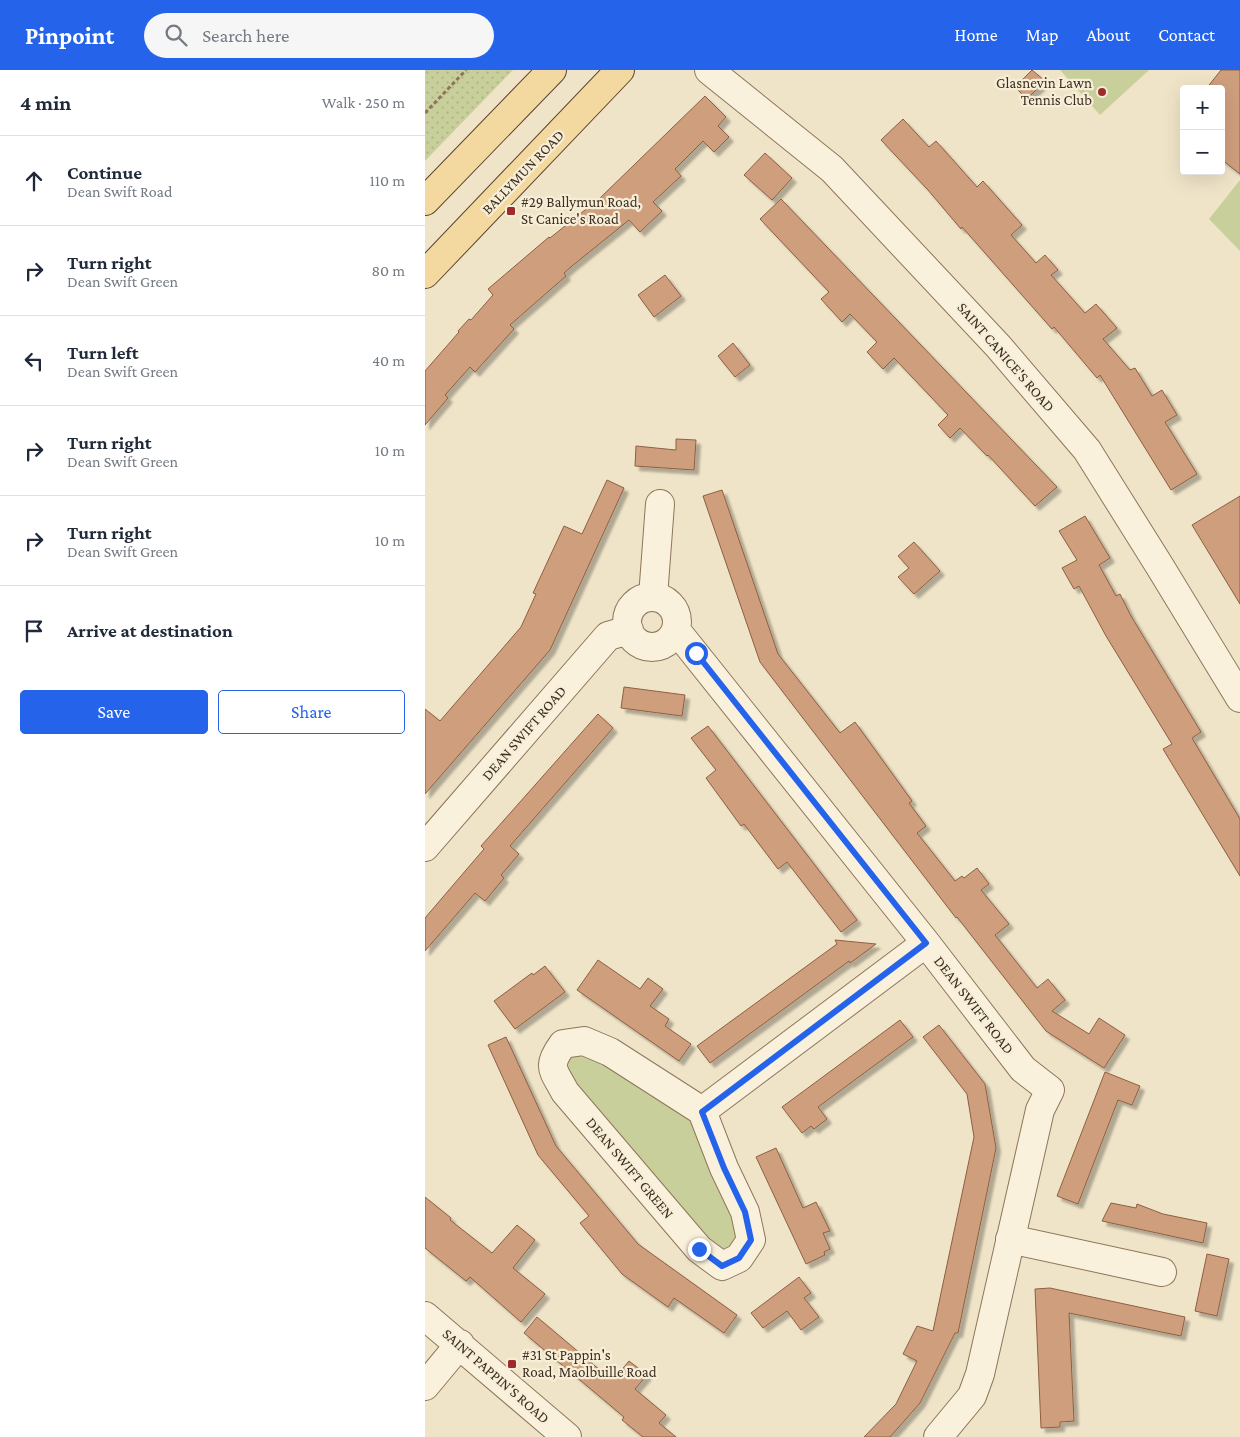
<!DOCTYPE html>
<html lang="en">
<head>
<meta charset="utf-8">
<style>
	body { margin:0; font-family:"Crimson Pro",serif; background:#f6f6f7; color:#1f2937 }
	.controls { position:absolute; right:15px; top:15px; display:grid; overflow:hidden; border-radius:5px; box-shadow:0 5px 20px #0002 }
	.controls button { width:45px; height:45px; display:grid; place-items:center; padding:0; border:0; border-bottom:1px solid #e0e1e3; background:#fff; color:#1f2937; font:25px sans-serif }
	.stop { position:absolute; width:15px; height:15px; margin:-11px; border:4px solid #2563eb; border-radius:50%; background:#fff }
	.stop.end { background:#2563eb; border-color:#fff; box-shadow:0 1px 5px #0008 }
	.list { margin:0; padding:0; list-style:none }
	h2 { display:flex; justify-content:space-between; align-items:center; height:65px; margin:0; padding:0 20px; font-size:21px }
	h2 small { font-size:16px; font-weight:400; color:#747a83 }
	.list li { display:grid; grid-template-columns:32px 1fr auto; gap:15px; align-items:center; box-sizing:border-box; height:90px; padding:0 20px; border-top:1px solid #e0e1e3 }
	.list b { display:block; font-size:19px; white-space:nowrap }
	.list p { margin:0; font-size:16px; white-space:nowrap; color:#747a83 }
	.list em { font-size:16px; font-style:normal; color:#747a83 }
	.actions { display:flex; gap:10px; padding:15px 20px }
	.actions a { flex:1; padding:11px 0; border:1px solid #2563eb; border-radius:5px; text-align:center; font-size:18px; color:#2563eb }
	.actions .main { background:#2563eb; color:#fff }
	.icon { flex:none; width:28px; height:28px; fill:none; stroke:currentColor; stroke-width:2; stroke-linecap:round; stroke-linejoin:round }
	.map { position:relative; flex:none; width:815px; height:1367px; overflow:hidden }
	header { display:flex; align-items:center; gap:30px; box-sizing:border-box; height:70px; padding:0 25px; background:#2563eb; color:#fff }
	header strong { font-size:24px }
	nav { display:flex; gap:28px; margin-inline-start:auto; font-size:18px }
	.search { width:350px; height:45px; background:#f6f6f7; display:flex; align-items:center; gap:12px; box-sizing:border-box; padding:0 18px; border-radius:28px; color:#747a83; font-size:19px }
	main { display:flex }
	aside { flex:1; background:#fff }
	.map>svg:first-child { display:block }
	.green { fill:#c9cf9b }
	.park { fill:url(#park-dots) }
	.building { fill:#cf9f7d; stroke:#8d5f41; filter:url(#shadow) }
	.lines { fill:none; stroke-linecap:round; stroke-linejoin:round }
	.minor-casing { stroke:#8d765c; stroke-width:30 }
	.major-casing { stroke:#5b4430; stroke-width:30 }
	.path { stroke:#8d765c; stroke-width:3; stroke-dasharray:4 2.5; stroke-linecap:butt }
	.minor { stroke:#faf1dc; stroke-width:28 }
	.major { stroke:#f3d9a0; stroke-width:28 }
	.route { stroke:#2563eb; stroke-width:6 }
	.poi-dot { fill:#9e2a2b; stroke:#f7eed8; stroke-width:2 }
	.labels { text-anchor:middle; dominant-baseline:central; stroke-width:4.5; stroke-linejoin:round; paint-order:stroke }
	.poi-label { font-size:15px; fill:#3d2e20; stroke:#f7eed8; text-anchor:start }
	.street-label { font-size:15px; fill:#3d2e20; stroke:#f7eed8 }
</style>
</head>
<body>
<header>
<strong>Pinpoint</strong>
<div class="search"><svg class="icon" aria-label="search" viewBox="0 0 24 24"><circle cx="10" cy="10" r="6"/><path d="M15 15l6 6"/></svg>Search here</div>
<nav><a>Home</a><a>Map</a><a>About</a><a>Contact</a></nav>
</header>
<main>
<aside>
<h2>4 min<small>Walk · 250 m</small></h2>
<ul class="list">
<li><svg class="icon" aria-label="ahead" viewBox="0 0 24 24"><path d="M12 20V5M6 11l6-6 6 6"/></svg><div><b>Continue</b><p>Dean Swift Road</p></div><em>110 m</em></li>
<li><svg class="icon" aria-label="right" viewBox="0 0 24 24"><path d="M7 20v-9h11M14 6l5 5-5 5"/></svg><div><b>Turn right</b><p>Dean Swift Green</p></div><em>80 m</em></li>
<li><svg class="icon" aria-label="left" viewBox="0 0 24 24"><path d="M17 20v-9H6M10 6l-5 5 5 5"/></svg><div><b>Turn left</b><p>Dean Swift Green</p></div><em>40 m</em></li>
<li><svg class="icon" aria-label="right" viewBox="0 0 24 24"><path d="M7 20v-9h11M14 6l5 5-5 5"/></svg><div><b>Turn right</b><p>Dean Swift Green</p></div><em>10 m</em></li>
<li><svg class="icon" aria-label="right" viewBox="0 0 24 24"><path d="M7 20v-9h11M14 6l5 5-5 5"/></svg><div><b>Turn right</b><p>Dean Swift Green</p></div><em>10 m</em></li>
<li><svg class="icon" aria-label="arrive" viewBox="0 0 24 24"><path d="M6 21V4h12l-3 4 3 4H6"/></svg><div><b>Arrive at destination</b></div></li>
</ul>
<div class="actions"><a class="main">Save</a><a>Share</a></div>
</aside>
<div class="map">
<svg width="815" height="1367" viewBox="0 0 815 1367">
	<defs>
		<pattern id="park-dots" width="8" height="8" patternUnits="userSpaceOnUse" patternTransform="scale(1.25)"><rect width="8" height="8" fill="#c9cf9b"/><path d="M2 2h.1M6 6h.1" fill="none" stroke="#aeb285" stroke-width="1.8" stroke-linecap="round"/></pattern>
		<filter id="shadow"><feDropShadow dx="4.5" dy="4.5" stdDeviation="1" flood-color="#0004"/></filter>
	</defs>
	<rect width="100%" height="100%" fill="#f0e4c8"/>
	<path class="green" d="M635 0H724L675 45Z
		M815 110V181L784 149Z
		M142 968 267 1050 320 1174 302 1194 139 1022Z"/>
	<path class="park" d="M0 0H88L0 91Z"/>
	<path class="building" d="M607 0 620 11 602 29 590 17Z
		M796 0H815V104L796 89V19H781Z
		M280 26 301 47 293 56 304 67 289 82 278 71 250 99 256 106 228 132 237 141 215 162 204 150 147 196 139 203 141 206 85 255 89 259 50 302 45 297 20 325 23 328 0 355V301L34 262 33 261 44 249 46 250 68 225 63 219 124 167 125 168 175 128Z
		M478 49 504 77 511 71 552 117 558 111 597 155 586 165 611 193 620 185 633 200 626 205 660 243 671 234 692 258 678 269 705 300 710 298 727 326 737 320 752 345 740 352 772 404 746 420 675 305 672 308 629 257 627 259 537 157 536 159 503 120 456 70Z
		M340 83 367 108 347 130 319 105Z
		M356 129 632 417 610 436 563 385 562 386 535 358 525 368 513 355 523 345 469 288 458 299 442 282 452 272 425 244 417 252 396 229 404 222 335 149Z
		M240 205 256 226 229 247 213 225Z
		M308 273 325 295 310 307 293 286Z
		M251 369 271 370 269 400 210 396 211 376 251 380Z
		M182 410 199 418 125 580 0 724V639L15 651 96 557 111 524 108 523 139 456 157 464Z
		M297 420 353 584 415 663 430 652 487 731 484 733 501 756 492 763 530 811 537 806 539 808 552 798 564 814 556 820 584 854 570 865 612 918 623 909 640 930 627 941 664 964 674 948 700 965 679 998 621 961 532 847 531 848 335 592 278 426Z
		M815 426V534L767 455Z
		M660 446 685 488 674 495 691 526 695 524 706 546 776 662 767 668 815 749V806L738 679 747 674 681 566 654 516 649 519 637 498 652 490 634 461Z
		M489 472 515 501 489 524 473 507 484 498 473 486Z
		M199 617 260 625 257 646 196 638Z
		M173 644 188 658 85 776 94 784 76 805 79 808 60 831 50 823 0 881V848L59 779 56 776Z
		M283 656 432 850 416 862 362 792 353 799 319 754 316 756 281 708 291 700 266 668Z
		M410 870 451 874 425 893 424 891 285 993 272 976 412 874Z
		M173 890 215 919 223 908 238 919 225 936 244 949 240 956 266 974 254 991 152 920Z
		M120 896 140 922 90 959 69 931 107 903 108 905Z
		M475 950 488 967 393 1037 402 1049 389 1059 386 1056 377 1063 357 1037Z
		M514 955 560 1014 571 1078 533 1263H530L495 1333 465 1367H439L471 1334 492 1291 478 1284 492 1256 508 1261 549 1067 542 1024 498 967Z
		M81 967 131 1076 213 1174 312 1245 299 1263 249 1228 243 1237 197 1204 155 1153 164 1146 113 1085 63 975Z
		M680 1002 715 1016 707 1035 693 1030 653 1134 632 1126Z
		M351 1078 378 1138 391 1132 405 1161 398 1163 405 1179 399 1182 400 1185 381 1194 331 1087Z
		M0 1127 26 1148 25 1150 67 1183 92 1155 110 1170 88 1198 120 1224 96 1252 45 1207 41 1211 0 1178Z
		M686 1133 711 1138 712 1134 738 1144 782 1153 778 1173 677 1151Z
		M782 1184 804 1189 792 1246 770 1241Z
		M374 1207 386 1223 379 1228 394 1247 376 1260 362 1241 338 1258 326 1243Z
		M625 1218 760 1247 756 1266 644 1243 649 1351 635 1352V1357L616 1358 610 1219Z
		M112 1247 182 1306 189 1298 194 1303 204 1291 222 1305 210 1319 241 1345 234 1353 251 1367H218L197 1350 199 1347 99 1263Z"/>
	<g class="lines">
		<g class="minor-casing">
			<path id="minor" d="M284 0 407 99 573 276 662 380 734 495 815 628
				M228 527 235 434
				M202 552a25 25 0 1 1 50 0a25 25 0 1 1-50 0Z
				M251 560 501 873 598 999 625 1020 615 1040 555 1304 547 1326 513 1367
				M0 777 183 566 204 560
				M159 971 185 982 277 1041 299 1098 320 1142 326 1170 314 1188 297 1196 274 1179 140 1022C128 999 121 997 138 974Z
				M277 1041 501 873
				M585 1169 737 1202
				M0 1246 142 1367
				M0 1316 35 1274"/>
		</g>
		<g class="major-casing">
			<path id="major" d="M0 131 127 0
				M0 204 195 0"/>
		</g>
		<path class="path" d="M0 43 41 0"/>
		<use href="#minor" class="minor"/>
		<use href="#major" class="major"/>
	</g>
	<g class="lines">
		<path class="route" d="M271 583 501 873 277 1042 299 1098 320 1142 326 1170 314 1188 297 1196 274 1179"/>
	</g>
	<g class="poi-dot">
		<circle cx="677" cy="22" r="5"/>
		<rect x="81" y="136" width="10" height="10" rx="2.5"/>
		<rect x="82" y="1289" width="10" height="10" rx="2.5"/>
	</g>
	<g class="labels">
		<g class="poi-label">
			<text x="667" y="13" text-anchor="end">Glasnevin Lawn<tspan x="667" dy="17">Tennis Club</tspan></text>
			<text x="96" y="132">#29 Ballymun Road,<tspan x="96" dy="17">St Canice's Road</tspan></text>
			<text x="97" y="1285">#31 St Pappin's<tspan x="97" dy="17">Road, Maolbuille Road</tspan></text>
		</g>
		<g class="street-label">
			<text transform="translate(98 102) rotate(-46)">BALLYMUN ROAD</text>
			<text transform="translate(581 287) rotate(49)">SAINT CANICE'S ROAD</text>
			<text transform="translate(99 663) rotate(-49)">DEAN SWIFT ROAD</text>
			<text transform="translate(549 935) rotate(52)">DEAN SWIFT ROAD</text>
			<text transform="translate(205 1098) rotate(50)">DEAN SWIFT GREEN</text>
			<text transform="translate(71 1306) rotate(41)">SAINT PAPPIN'S ROAD</text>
		</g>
	</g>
</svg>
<div class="controls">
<button>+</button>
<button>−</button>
</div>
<div class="stop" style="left:271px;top:583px"></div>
<div class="stop end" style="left:274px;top:1179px"></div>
</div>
</main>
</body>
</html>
